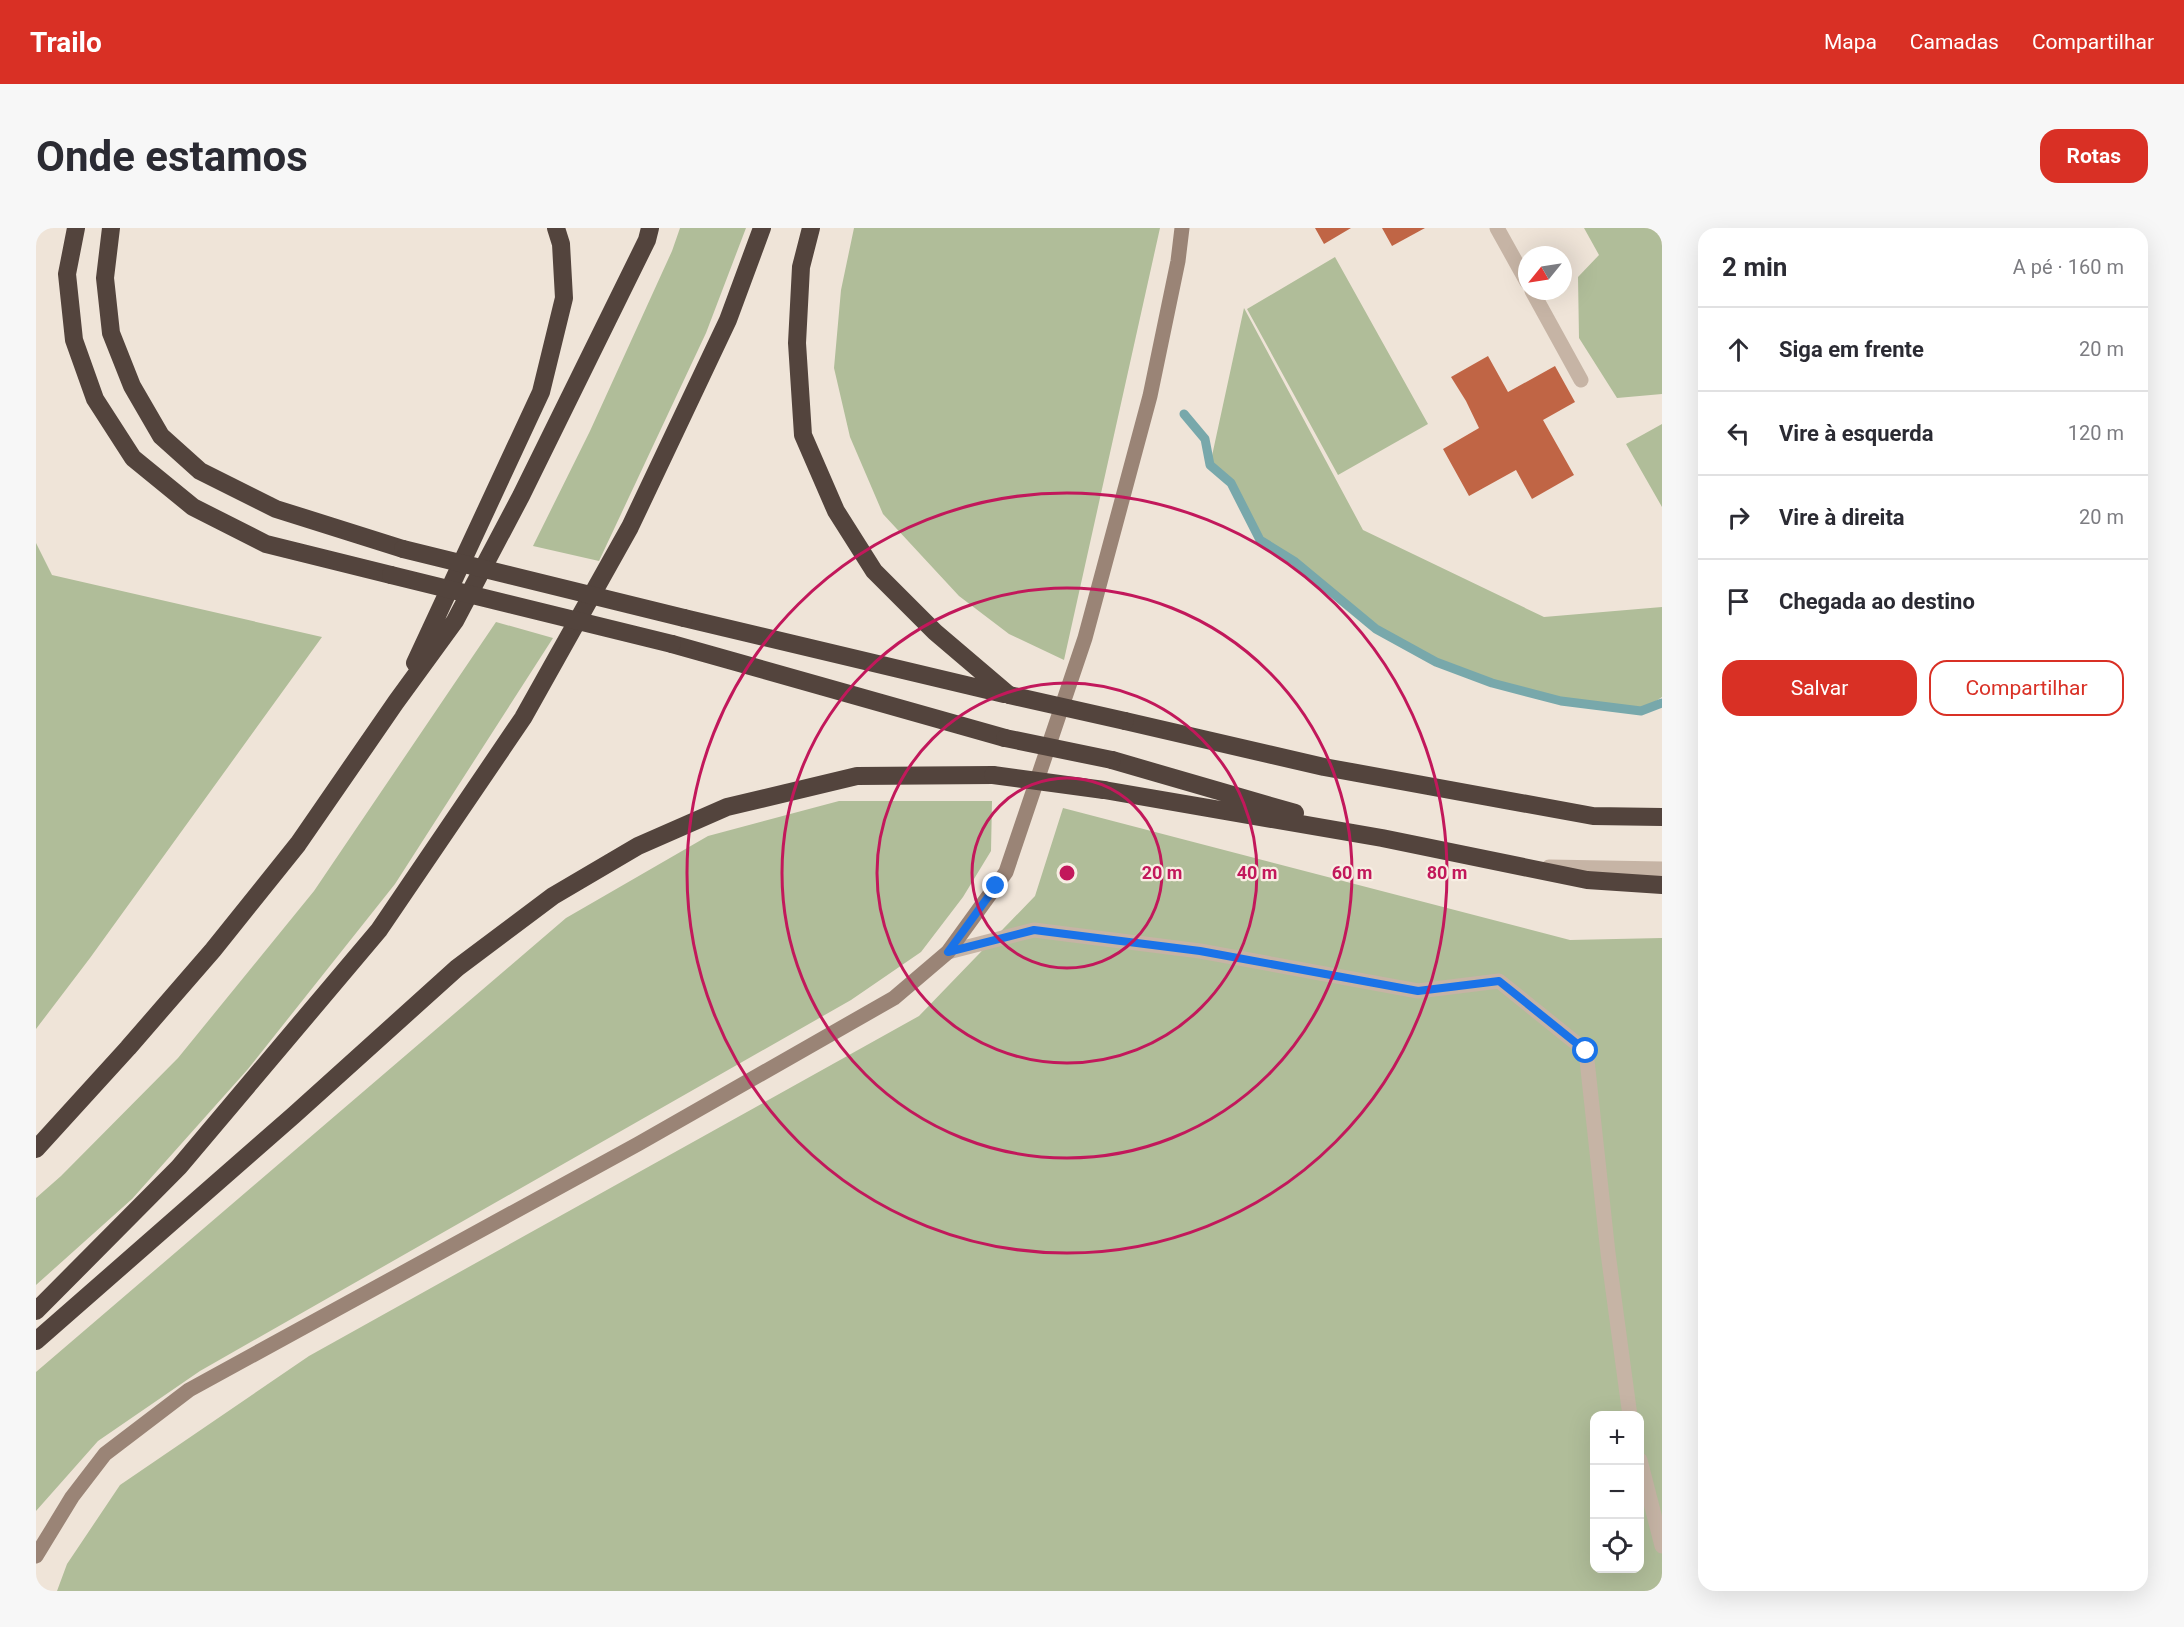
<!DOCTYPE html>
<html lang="pt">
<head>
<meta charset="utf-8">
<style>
	body { margin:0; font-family:Roboto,sans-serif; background:#f7f7f7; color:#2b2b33 }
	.controls { position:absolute; right:18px; bottom:18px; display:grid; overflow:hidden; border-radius:12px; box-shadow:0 6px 24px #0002 }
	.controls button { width:54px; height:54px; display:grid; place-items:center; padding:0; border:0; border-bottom:2px solid #e1e1e2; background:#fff; color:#2b2b33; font:30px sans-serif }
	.compass { position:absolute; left:1482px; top:18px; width:54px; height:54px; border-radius:50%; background:#fff; box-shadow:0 6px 24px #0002; rotate:240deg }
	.stop { position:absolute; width:18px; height:18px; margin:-14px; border:4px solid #1a73e8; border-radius:50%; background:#fff }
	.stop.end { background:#1a73e8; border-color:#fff; box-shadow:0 2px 6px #0008 }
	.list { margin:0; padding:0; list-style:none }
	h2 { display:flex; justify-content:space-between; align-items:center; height:78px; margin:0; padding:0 24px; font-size:26px }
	h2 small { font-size:20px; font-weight:400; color:#7c7c81 }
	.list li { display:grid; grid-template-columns:39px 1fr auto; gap:18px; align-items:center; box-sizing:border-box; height:84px; padding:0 24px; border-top:2px solid #e1e1e2 }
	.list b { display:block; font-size:22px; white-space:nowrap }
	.list em { font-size:20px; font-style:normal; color:#7c7c81 }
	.actions { display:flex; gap:12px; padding:18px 24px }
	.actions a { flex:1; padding:14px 0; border:2px solid #d93025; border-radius:18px; text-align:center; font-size:21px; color:#d93025 }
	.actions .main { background:#d93025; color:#fff }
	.icon { flex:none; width:33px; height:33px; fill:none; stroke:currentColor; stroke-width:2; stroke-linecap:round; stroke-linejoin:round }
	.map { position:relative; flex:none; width:1626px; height:1363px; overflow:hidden; border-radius:18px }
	header { display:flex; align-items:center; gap:36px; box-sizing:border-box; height:84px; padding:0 30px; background:#d93025; color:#fff }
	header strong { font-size:28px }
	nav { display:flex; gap:33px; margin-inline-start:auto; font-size:21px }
	.intro { display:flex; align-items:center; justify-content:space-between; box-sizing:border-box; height:144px; padding:0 36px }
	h1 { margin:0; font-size:42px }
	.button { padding:15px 27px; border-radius:18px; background:#d93025; color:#fff; font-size:21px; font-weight:700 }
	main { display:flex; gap:36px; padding:0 36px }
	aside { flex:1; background:#fff; border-radius:18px; box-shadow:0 6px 24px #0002 }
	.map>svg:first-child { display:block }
	.green { fill:#b0bd99; fill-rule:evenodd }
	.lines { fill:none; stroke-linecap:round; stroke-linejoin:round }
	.stream { stroke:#78a8ab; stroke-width:9 }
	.building { fill:#c06545 }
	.lane { stroke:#c6b4a5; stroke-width:15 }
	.street { stroke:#c6b4a5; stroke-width:15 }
	.secondary { stroke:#9a8476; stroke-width:15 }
	.highway { stroke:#53443d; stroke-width:18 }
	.highway-bridge { stroke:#53443d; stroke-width:18 }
	.route { stroke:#1a73e8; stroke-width:8 }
	.ring { fill:none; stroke:#c2185b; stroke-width:3 }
	.centre { fill:#c2185b; stroke:#f7eee3; stroke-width:3 }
	.ring-label { font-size:18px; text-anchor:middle; font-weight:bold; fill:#c2185b; stroke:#f7eee3; stroke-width:4.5; stroke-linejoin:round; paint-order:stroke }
</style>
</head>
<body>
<header>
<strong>Trailo</strong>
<nav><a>Mapa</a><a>Camadas</a><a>Compartilhar</a></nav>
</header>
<div class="intro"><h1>Onde estamos</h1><a class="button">Rotas</a></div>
<main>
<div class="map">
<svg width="1626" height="1363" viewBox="0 0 1626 1363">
	<rect width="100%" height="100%" fill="#efe4d8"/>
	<path class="green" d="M644 0H710L670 105 563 333 497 318 554 203 636 23Z
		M818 0H1124L1028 432 973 406 923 368 847 286 814 209 798 140 805 62Z
		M1548 0H1626V166L1581 170 1543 110 1542 49 1563 27Z
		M1299 29 1392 196 1302 247 1211 81Z
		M1208 80 1327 302 1508 389 1626 379V469L1605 483 1562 478 1491 464 1428 444 1365 415 1264 338 1224 312 1195 255 1174 237Z
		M1626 196V279L1590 216Z
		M0 315 16 347 286 409 54 730 0 801Z
		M460 394 517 410 359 656 212 841 96 971 0 1057V970L25 948 142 830 278 663Z
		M803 573H956L955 623 927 669 885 724 815 772 164 1143 62 1213 0 1283V1144L530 690 672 608Z
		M1027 580 1534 712 1626 710V1363H21L31 1336 84 1257 273 1128 883 788 999 668ZM1558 1188H1604V1340H1558Z"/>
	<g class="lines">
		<path class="stream" d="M1148 186 1169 211 1174 237 1195 255 1224 312 1258 333 1340 401 1400 434 1456 455 1525 473 1605 483 1626 475"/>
	</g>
	<path class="building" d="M1279 0H1315L1288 16Z
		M1346 0H1389L1356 18Z
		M1452 128 1472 164 1519 138 1539 174 1507 192 1538 247 1496 271 1480 242 1433 268 1407 221 1443 200 1430 173 1415 149Z"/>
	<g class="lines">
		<path class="lane" d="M1513 639 1626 641
			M912 724 998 702 1164 723 1382 763 1463 753 1550 823 1572 1025 1594 1188
			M1604 1232 1626 1318"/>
		<path class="street" d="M1461 0 1491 54
			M1496 63 1545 152"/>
		<path class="secondary" d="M0 1328 36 1269 69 1226 153 1162 602 916 858 770 912 724 970 644 1049 410 1114 168 1142 33 1146 0"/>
		<path class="highway" d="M40 0 31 46 38 112 59 171 97 230 157 279 230 316 355 347
			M75 0 69 50 75 105 96 158 125 208 164 243 240 281 367 321
			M775 0 765 39 761 115 767 207 800 283 838 343 899 404 973 467
			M648 390 968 466
			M636 416 969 510
			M379 435 505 164 528 70 525 16 520 0
			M1089 493 1288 539 1557 588 1626 589
			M1076 532 1259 585
			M1068 562 1346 610 1551 652 1626 657
			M0 921 92 820 177 722 262 616 360 474 419 393 485 268 611 12 614 0
			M0 1083 143 939 343 702 487 490 594 299 692 92 726 0
			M0 1113 258 887 421 740 517 668 602 618 691 579 821 548 957 547"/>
		<path class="highway-bridge" d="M367 321 648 390
			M355 347 636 416
			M973 467 1089 493
			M969 510 1076 532
			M957 547 1068 562"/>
	</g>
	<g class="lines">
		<path class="route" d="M960 658 912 724 998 702 1164 723 1382 763 1463 753 1550 823"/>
	</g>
	<g class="ring">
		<circle cx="1031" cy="645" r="95"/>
		<circle cx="1031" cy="645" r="190"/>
		<circle cx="1031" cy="645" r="285"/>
		<circle cx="1031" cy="645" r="380"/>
	</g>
	<circle cx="1031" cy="645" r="9" class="centre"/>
	<g class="ring-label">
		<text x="1126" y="651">20 m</text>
		<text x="1221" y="651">40 m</text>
		<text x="1316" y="651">60 m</text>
		<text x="1411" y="651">80 m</text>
	</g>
</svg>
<div class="controls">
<button>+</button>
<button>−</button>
<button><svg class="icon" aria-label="locate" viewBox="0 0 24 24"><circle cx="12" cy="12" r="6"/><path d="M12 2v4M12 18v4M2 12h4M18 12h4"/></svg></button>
</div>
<svg class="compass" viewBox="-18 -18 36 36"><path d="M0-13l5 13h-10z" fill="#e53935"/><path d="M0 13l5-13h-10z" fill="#7c7c81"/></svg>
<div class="stop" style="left:1550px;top:823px"></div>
<div class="stop end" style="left:960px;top:658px"></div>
</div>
<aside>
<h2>2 min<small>A pé · 160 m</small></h2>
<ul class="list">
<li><svg class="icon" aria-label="ahead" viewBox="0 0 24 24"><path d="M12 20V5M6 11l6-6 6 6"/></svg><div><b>Siga em frente</b></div><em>20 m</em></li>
<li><svg class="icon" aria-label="left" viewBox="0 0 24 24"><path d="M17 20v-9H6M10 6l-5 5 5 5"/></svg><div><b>Vire à esquerda</b></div><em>120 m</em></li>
<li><svg class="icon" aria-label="right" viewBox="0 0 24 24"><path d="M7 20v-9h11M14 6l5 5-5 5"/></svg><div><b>Vire à direita</b></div><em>20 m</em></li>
<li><svg class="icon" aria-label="arrive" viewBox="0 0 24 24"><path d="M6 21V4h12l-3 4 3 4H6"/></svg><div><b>Chegada ao destino</b></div></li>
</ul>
<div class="actions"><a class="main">Salvar</a><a>Compartilhar</a></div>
</aside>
</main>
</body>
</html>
